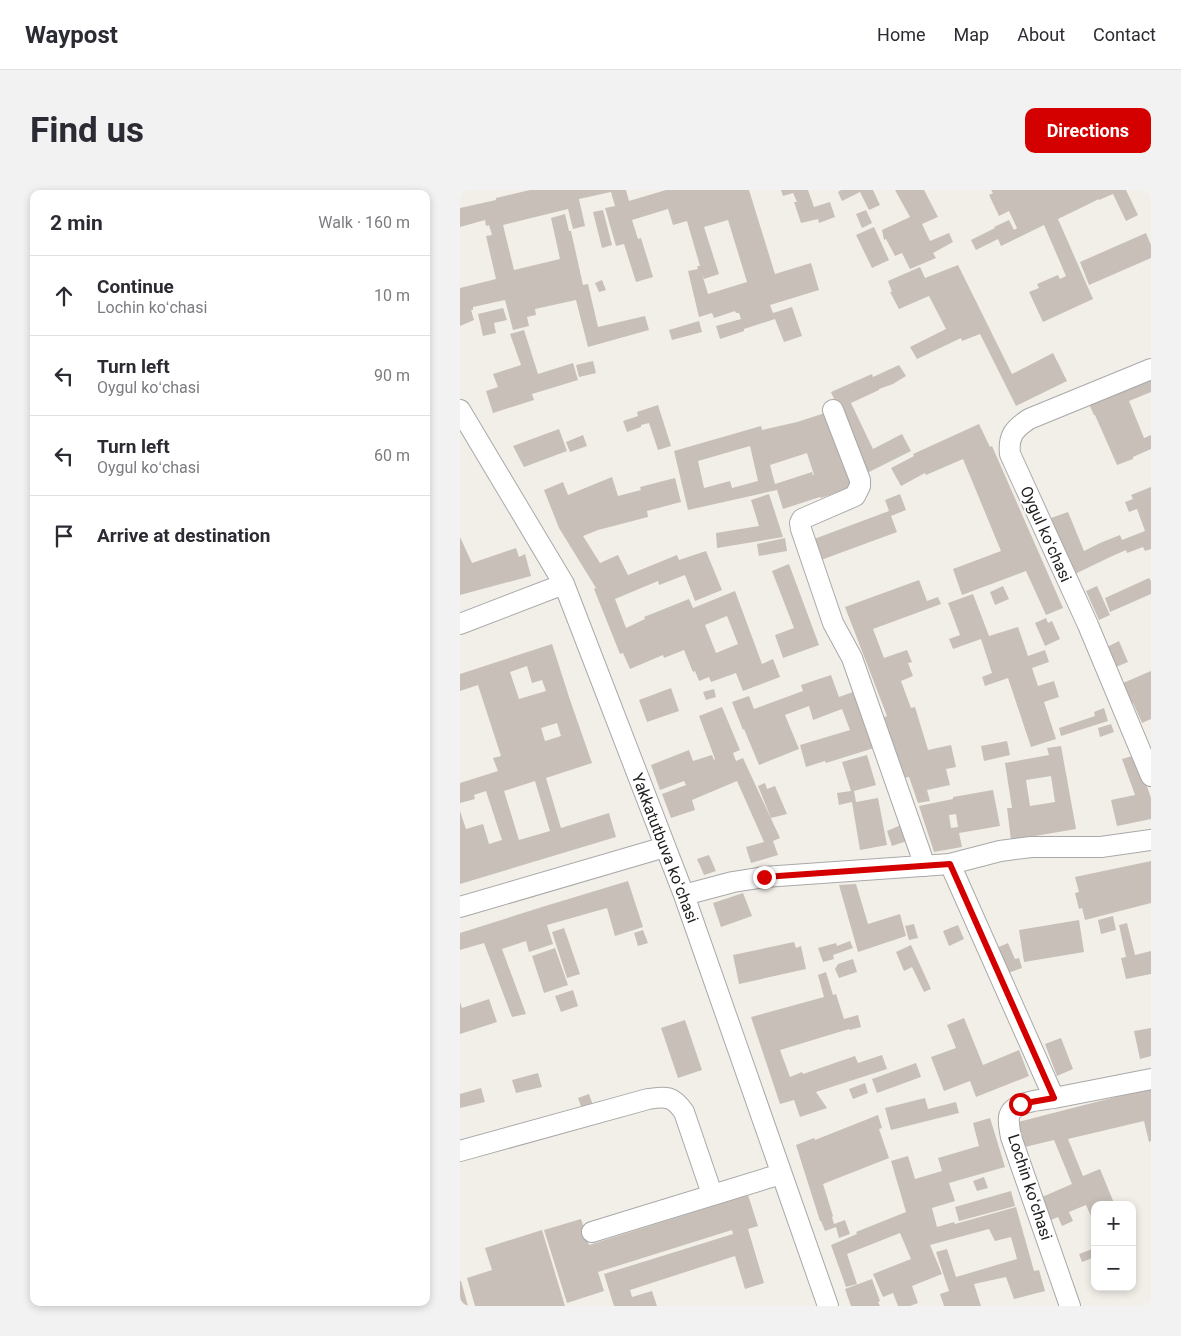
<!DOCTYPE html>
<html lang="en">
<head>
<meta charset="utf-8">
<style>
	body { margin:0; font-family:Roboto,sans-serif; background:#f2f2f3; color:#2b2b33 }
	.controls { position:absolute; right:15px; bottom:15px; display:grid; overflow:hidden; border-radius:10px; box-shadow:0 2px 8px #0003 }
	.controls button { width:45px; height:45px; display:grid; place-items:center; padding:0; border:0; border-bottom:1px solid #e1e1e2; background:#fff; color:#2b2b33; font:25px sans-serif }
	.stop { position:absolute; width:15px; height:15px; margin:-11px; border:4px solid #d40000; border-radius:50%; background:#fff }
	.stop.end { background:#d40000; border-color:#fff; box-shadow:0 1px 5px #0008 }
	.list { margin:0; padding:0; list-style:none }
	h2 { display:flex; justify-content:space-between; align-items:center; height:65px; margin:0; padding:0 20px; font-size:21px }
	h2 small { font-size:16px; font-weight:400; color:#7c7c81 }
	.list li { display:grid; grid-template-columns:32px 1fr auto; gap:15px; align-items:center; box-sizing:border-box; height:80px; padding:0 20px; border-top:1px solid #e1e1e2 }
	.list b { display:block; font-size:19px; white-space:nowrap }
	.list p { margin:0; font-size:16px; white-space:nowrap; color:#7c7c81 }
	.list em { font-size:16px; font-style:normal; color:#7c7c81 }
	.icon { flex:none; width:28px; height:28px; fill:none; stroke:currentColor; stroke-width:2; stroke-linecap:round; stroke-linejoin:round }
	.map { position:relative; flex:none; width:691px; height:1116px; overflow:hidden; border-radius:10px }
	header { display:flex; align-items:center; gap:30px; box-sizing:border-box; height:70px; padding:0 25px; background:#fff; border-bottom:1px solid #e1e1e2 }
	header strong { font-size:24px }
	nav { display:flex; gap:28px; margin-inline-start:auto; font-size:18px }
	.intro { display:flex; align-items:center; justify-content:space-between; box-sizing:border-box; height:120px; padding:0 30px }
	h1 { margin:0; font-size:35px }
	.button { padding:12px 22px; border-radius:10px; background:#d40000; color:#fff; font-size:18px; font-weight:700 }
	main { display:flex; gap:30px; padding:0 30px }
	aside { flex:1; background:#fff; border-radius:10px; box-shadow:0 2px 8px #0003 }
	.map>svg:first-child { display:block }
	.building { fill:#c7bfb8; fill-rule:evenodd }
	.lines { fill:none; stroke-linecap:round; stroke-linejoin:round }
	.minor-casing { stroke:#a9a9a9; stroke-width:22 }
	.minor { stroke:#fff; stroke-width:20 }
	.route { stroke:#d40000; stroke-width:6 }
	.labels { text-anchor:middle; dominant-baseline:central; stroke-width:4; stroke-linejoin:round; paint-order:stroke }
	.street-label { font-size:16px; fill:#222; stroke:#fff }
</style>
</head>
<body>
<header>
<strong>Waypost</strong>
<nav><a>Home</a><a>Map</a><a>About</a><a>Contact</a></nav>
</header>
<div class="intro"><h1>Find us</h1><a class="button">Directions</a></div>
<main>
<aside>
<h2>2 min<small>Walk · 160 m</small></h2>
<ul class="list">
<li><svg class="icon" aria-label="ahead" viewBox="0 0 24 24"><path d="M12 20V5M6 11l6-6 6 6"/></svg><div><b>Continue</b><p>Lochin koʻchasi</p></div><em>10 m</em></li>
<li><svg class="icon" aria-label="left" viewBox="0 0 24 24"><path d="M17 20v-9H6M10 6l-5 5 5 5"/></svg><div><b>Turn left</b><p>Oygul koʻchasi</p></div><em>90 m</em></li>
<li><svg class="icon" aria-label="left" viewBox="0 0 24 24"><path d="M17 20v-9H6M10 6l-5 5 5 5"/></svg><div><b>Turn left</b><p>Oygul koʻchasi</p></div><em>60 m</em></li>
<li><svg class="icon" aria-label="arrive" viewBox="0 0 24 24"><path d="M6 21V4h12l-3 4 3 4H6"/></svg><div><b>Arrive at destination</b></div></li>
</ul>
</aside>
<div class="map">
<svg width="691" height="1116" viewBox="0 0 691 1116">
	<rect width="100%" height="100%" fill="#f2efe9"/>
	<path class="building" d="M70 0H166L169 11 206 0H289L315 84 351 73 359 100 310 115 313 123 332 117 342 146 324 152 315 129 284 139V141L260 149 256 136 281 129 279 123H276L275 121 254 128 252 123 239 127 228 81 238 79 237 76H240L227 31 213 35 208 19 172 30 178 49 181 48 193 87 176 92 164 54 156 56 145 18 155 16 151 2 119 9 125 36 113 39 108 19 43 35 54 80 100 69 91 28 105 24 109 41H111L123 95 128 94 138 137 185 126 189 140 128 157 116 110 75 119 76 125 67 127 69 136 53 140 45 110 13 117V120H11L14 130 0 136V98L36 89 26 46 32 45 29 35 26 36 25 30 0 37V18L36 10V8ZM268 30 287 92 248 104 242 84 244 89 259 84 244 37Z
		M321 0H348L354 17 370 12 375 27 359 33 358 29 341 33 334 12H337L333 3 323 6Z
		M381 0H413L420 15 409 20 400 2 382 11 378 2Z
		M435 0H464L478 27 462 34 470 51 489 43 493 52 473 63 476 68 450 79 442 63 435 66 426 49 424 50 422 40 450 27Z
		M531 0H666L678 25 666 31 653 4 639 10V9L598 29 633 109 583 132 569 102 579 98 577 94 598 85 600 89 606 86 584 35 541 56 538 49 516 60 511 50 535 38 534 37 549 30 554 40 557 38 549 21 539 26 529 5 533 3Z
		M143 20 152 55 142 58 133 22Z
		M406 20 412 33 402 38 396 24Z
		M414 37 429 70 412 78 396 45Z
		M686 43 691 55V68L629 95 620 72Z
		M498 75 552 184 593 163 607 191 556 216 520 144 502 151 501 148 457 169 450 157 486 139 469 106 439 119 430 102H432L428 91 460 77 465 88Z
		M142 90 146 100 139 102 135 93Z
		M43 118 47 130 34 133 36 143 23 146 18 124Z
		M239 131 242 142 212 150 209 140Z
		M64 140 78 184 113 173 118 190 72 204 74 210 33 223 26 201 38 197 33 184 61 175 50 144Z
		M133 171 136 183 119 187 116 175Z
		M439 175 446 186 433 194 419 199V200L391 213 413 259 442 244 451 261 407 283 371 202 412 184 413 187Z
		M691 186V202L669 211 684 248 691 245V259L673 267V269L657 275 635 225H634L628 212Z
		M198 215 211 256 198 260 189 233 181 235V237L167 242 163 231 178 226 177 222Z
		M368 222 393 297 361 308 360 307 323 319 317 300 228 320 214 261 301 236 302 240 337 232ZM290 256 298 291 272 298 270 291 244 298 238 271ZM347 263 354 285H353L352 282 315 294 310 275Z
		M519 234 530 257 532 256 603 418 586 425 566 381 502 405 493 379 541 361 503 269 466 285 465 283 441 296 431 278 454 266 453 264Z
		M99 239 107 261 64 277 53 256Z
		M123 245 127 256 110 262 106 252Z
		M152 287 158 306 181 300 180 297 215 288 221 312 187 321 188 327 138 340 123 346 140 373 158 365 168 385 217 365 219 370 246 361 262 400 235 411 225 385 199 395 198 391 155 409 166 438 185 429 184 427 229 409 233 418 275 401 302 474 313 469 320 487 283 501 276 483 251 492 249 487 239 491 235 481 233 482 224 460 204 468 203 465 170 479 163 463 160 464 134 399 136 398 99 338 84 300 103 292 108 305ZM267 426 278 454 256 463 245 435Z
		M691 297V359L685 361 683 357 667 363 666 360 648 368 613 385 594 339H595L591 328 608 322 624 361 640 353 660 345 662 350 685 341 677 319 669 322 665 312 673 309 671 305Z
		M309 304 323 347 257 358 256 343 299 336 291 310Z
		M440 304 446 320 431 326 437 342 361 370 354 349 429 321 425 310Z
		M0 347 12 373 56 358 59 367 65 364 71 386 0 405Z
		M325 348 327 361 299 366 297 354Z
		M329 374 359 455 323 468 315 445 334 438 312 381Z
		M689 388 691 391V404L650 422 645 408Z
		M459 390 467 411 478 407 481 414 413 439 424 468 447 460 452 472 448 473 453 486 441 491 451 518 455 517 468 560 491 555 496 577 486 579 490 595 467 600 470 611 458 613 449 587 444 588 424 527 427 526 385 417Z
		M543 396 549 409 535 415 530 402Z
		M637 396 650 425 639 430 626 401Z
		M513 404 529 446 558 437 568 466 585 460 589 472 572 478 578 496 594 491 599 507 584 512 596 549 571 557 548 488 525 496 522 487 532 483 521 449 493 459 489 449 500 445 488 413Z
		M586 428 588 433 592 431 600 449 585 456 575 433Z
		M659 451 668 472 656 477 647 457Z
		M92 454 110 510 132 573 86 588 101 638 149 623 156 647 0 694V621L6 639 23 634 29 654 42 650 26 601 14 605 15 609 0 613V593L38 581 33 568 41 566 18 495 0 501V484ZM67 476 72 493 82 490 86 501 59 509 50 482ZM97 533 101 546 85 551 81 538ZM75 591 90 641 59 650 44 601Z
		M691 481V529L682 533 673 513 671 514 663 493Z
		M371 485 379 507 393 502 414 558 366 573 365 571 346 577 340 555 390 540 382 519 353 530 349 516 325 525 339 559 299 575 284 539 283 540 272 512 289 506 294 519 343 501 341 495Z
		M211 498 219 521 187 532 179 510Z
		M254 499 256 507 246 510 243 502Z
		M262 517 280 560 273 563 276 571 283 568 320 648 313 651 318 665 291 673 286 657 304 652 277 591 232 610 235 620 211 628 202 604 226 595 224 591 200 600 191 575 229 560 233 571 252 565 254 570 255 569 239 526Z
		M644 518 648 531 601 546 599 538 635 526 634 522Z
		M651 534 654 542 640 547 638 538Z
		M547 551 550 565 524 571 521 556Z
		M601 556 616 639 551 650 547 618H552L545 573 589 565 587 558ZM591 586 595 612 570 616 566 590Z
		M407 565 416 595 394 601 396 612 418 608 427 655 400 660 392 612 379 615 377 603 391 601 382 572Z
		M676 565 691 608V629L657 636 651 610 675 605 662 569Z
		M305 593 307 599 315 596 327 624 311 628 298 596Z
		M533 600 540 636 499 643 502 657 474 662 459 616 493 609V607ZM496 624 498 637 491 638 489 625Z
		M441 635 447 651 432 656 427 641Z
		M249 665 256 681 244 685 237 669Z
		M691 671V713L625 730 622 718 619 719 615 703 619 702 615 687Z
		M168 691 183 737 155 746 147 718 87 735 93 754 69 762 66 751 42 759 66 824 52 827 24 753 0 760V743L82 717Z
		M396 694 408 734 440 724 446 746 398 762 379 695Z
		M283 703 292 726 261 737 253 713Z
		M653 726 656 740 641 744 638 730Z
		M619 730 624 762 564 772 559 740Z
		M667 733 675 765 691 761V784L666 789 661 768 666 767 659 735Z
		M454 734 458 748 449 750 445 736Z
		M498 735 504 749 489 756 483 741Z
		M104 738 120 784 107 788 92 742Z
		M183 740 188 753 178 756 174 743Z
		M390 751 393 758 373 765 374 769 363 772 358 758 376 753 377 756Z
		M334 752 336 758 341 756 346 779 279 794 273 765Z
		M548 753 555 769 559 768 562 778 545 784 534 759Z
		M451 755 471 799 464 802 452 777 444 781 436 762Z
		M95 758 108 795 84 803 72 766Z
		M393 769 397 782 379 788 375 779 378 774Z
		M366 782 373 805 376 804 384 829 398 825 401 837 390 840 389 839 320 860 330 887 342 882 343 884 395 866 398 873 422 865 427 879 356 902 367 918 340 927 334 910 320 914 291 827 364 807 358 785Z
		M113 800 118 816 101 822 95 806Z
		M29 809 37 832 0 844V812L2 818Z
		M504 828 523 875 559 860 569 886 516 907 510 891 484 901 471 867 496 858 487 835Z
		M225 830 242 880 218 888 201 838Z
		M691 838V866L680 869 674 841Z
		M601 848 613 879 597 886 585 854Z
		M456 873 461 887 417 903 412 889Z
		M78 883 82 897 56 903 52 890Z
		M405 893 408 903 393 909 389 899Z
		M21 898 25 912 0 918V904Z
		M691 898V951L689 952 684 931 608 949 623 986 640 979 654 1013 651 1015H635V1025L631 1026 626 1015 609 1022 613 1031 602 1036 598 1027 591 1030 582 1007 612 994 594 950 565 957 558 932Z
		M129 904 133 915 122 919 118 908Z
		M465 908 468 919 496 912 499 923 431 940 425 918Z
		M418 925 422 938 419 939 429 968 363 994 373 1026 372 1027 374 1034 385 1030 390 1044 379 1048 376 1037 365 1041 361 1031H360L336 955 354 948 355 950Z
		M530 928 545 977 489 993 495 1011 472 1018 477 1037 494 1032 495 1034 556 1017 574 1081 579 1080 585 1101 554 1109 546 1087 514 1094 521 1116H484L480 1104 489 1101 476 1062 487 1059 496 1087 557 1069 551 1047 535 1051 529 1039 470 1055 482 1084 452 1096 458 1113 450 1116H438L433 1103 423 1107 413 1084 451 1069 440 1043 387 1064 397 1094 386 1097 371 1055 397 1044 396 1042 446 1022 431 971 448 966 455 989 482 981 478 968 519 956 513 933Z
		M524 987 528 998 517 1001 513 991Z
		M551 1001 555 1016 499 1031 495 1017Z
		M288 1005 298 1036 288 1039 304 1093 285 1099 275 1066 170 1100 172 1107 192 1101 197 1116H154L144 1084 273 1044 272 1040 138 1082 144 1101 107 1113 84 1040 121 1029 129 1055Z
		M82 1040 105 1116H15L7 1088 32 1080 25 1058Z
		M635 1058V1067L622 1072 619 1064Z
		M412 1089 420 1111 418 1112 420 1116H391L385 1099Z
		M0 1091H1L8 1116H0Z"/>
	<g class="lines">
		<g class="minor-casing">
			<path id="minor" d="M691 179 569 229C554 239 548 246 550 264L628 435 691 586
				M0 220 104 394 224 705 368 1116
				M373 220 400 290V296L395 306 342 329 340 333 341 339 373 433 392 468 465 676
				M0 434 104 394
				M490 674 594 908 691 889
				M224 705 273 692 304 687 490 674 540 661 571 657H641L691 650
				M0 717 205 657
				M594 908C581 910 552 911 549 927 548 934 550 941 551 947L610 1116
				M0 961 188 909C206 906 213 906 224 922L252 1004
				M132 1042 321 984"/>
		</g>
		<use href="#minor" class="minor"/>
	</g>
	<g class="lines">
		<path class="route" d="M304 687 490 674 594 908 560 914"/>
	</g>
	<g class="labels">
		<g class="street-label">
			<text transform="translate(586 344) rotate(66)">Oygul koʻchasi</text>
			<text transform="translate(205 658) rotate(69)">Yakkatutbuva koʻchasi</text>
			<text transform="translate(570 997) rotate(72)">Lochin koʻchasi</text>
		</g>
	</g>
</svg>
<div class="controls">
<button>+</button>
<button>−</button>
</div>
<div class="stop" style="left:560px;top:914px"></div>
<div class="stop end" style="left:304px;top:687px"></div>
</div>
</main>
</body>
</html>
